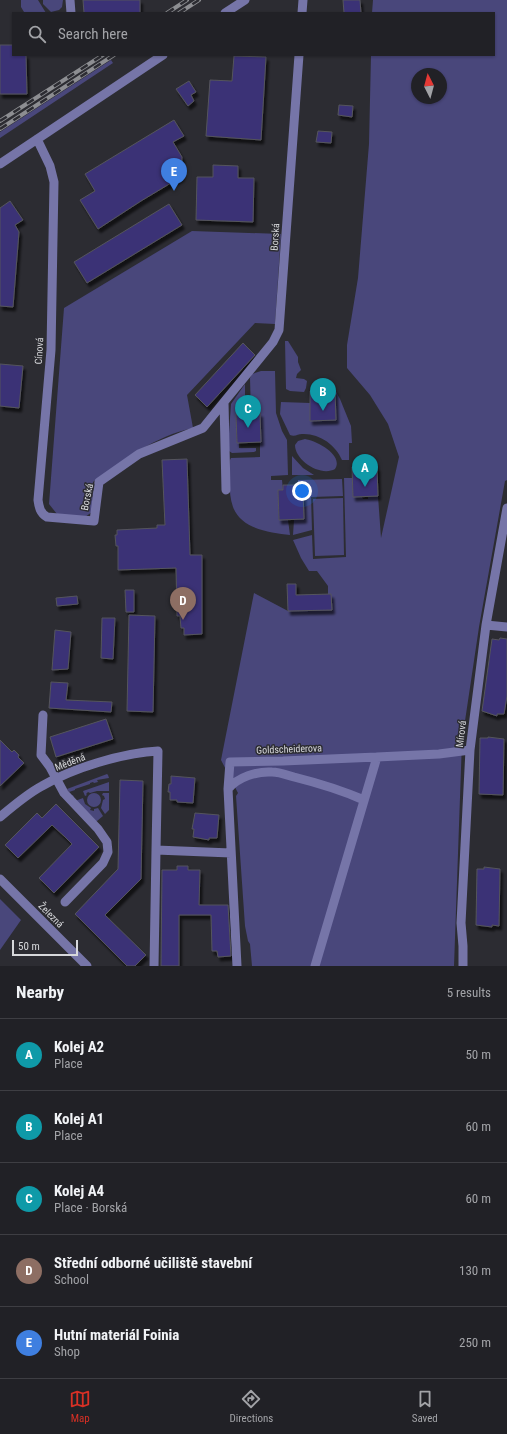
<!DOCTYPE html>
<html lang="en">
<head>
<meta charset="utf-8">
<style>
	body { margin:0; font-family:"Roboto Condensed",sans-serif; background:#2d2e32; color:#f1f3f6 }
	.compass { position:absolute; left:411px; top:68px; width:36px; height:36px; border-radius:50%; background:#212126; box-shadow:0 1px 3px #0004; rotate:354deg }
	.scale { position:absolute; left:12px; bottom:10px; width:66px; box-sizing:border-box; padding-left:4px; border:2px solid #d7d8db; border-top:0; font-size:11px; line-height:14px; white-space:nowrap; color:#d7d8db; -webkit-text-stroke:3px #2c2c32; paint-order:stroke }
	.you { position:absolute; left:302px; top:491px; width:14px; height:14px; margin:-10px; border:3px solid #fff; border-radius:50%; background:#1a73e8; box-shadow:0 0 0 6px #1a73e833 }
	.badge { display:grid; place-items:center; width:26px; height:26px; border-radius:50%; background:#d93025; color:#fff; font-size:13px; font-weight:700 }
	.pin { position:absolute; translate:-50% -33px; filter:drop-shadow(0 1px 2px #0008) }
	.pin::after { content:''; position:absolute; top:21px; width:14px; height:12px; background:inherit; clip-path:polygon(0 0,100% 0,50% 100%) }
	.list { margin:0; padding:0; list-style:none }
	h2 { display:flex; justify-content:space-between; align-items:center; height:52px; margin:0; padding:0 16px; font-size:17px }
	h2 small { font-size:13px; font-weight:400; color:#a2a3a7 }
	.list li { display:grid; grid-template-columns:26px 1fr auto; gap:12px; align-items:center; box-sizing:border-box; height:72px; padding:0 16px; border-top:1px solid #3e3e43 }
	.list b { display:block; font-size:15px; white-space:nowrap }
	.list p { margin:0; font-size:13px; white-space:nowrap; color:#a2a3a7 }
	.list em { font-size:13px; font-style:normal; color:#a2a3a7 }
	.icon { flex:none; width:22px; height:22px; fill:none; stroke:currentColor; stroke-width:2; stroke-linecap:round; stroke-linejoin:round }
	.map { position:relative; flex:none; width:507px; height:966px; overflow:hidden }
	.search { position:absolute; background:#212126; box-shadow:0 1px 3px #0004; left:12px; right:12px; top:12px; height:44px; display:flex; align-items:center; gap:10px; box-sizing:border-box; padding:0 14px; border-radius:0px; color:#a2a3a7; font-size:15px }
	.sheet { height:412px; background:#212126 }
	nav { display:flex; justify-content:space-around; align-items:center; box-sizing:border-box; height:56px; border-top:1px solid #3e3e43; background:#212126; font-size:11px; color:#a2a3a7 }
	nav a { display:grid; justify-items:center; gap:2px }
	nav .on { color:#d93025 }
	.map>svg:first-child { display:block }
	.green { fill:#49477b; fill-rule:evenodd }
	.building { fill:#3a3276; stroke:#55555c; filter:url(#shadow) }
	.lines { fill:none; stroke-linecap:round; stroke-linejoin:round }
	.minor { stroke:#7675a8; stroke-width:9 }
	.rail-casing { stroke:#8d8e92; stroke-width:4 }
	.rail { stroke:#2c2c32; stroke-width:2.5; stroke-dasharray:8; stroke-linecap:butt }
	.labels { text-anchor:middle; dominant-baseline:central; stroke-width:3; stroke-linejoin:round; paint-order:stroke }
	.street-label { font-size:10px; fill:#d7d8db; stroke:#2c2c32 }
</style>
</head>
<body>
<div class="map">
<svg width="507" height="966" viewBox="0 0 507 966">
	<defs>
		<filter id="shadow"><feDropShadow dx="2.5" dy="4" stdDeviation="1" flood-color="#0009"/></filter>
	</defs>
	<rect width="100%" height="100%" fill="#2c2c32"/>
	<path class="green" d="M21 0H38L46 13 24 12 21 7Z
		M43 0H63L62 7 59 10 51 12 43 4Z
		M373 0H507V480L505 481 479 627 462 741 454 966H252L250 944 248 941 245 926 236 796 238 793 221 760 254 593 288 611 331 610V594H328V586L317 571H309L301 558 293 540 312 535 313 559 346 557 344 478H353V497H362L363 499H368V497L378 496 381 538 399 457 388 424 370 395 347 368V345L358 278 369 144 371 55H494V13H372ZM417 74H441V98H417Z
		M111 60 113 63 0 138V132Z
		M192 231 281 234 275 324 255 323 187 395 193 428C155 436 124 460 93 482L92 512 85 517 57 514 49 504 64 308Z
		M285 341H288L298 357V362L301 370 297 374 296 378 304 379 307 381 306 388 304 392 290 391 286 389Z
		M261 371H275L276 413 282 431 287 440 288 475 271 476V480H282L283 490 278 491 279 520H288L290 535C270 533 241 529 233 507 228 493 230 475 230 460L231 458 260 457V413L251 414 250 378 252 374Z
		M245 384V414H236L237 443H239V448H256V451L254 452 232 453 229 451V433L231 404Z
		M335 390 340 399 351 426 352 443H349V460H342C336 445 319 433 302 434 298 434 295 437 290 435L280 414 281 402 310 403 311 421 335 420Z
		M305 439C317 441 344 455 335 469 321 477 295 461 295 445L298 441Z
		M292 456 303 468 314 475H292Z
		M342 479 343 496 311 497 312 530 293 535 294 520 303 519 302 490H301L300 485H298V480Z
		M343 498 344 555 315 556 313 499Z
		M107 774 108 775 109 778 97 780 98 782 94 783 93 782 90 783V784L75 789V790L69 792 67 789Z
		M109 782V791H97L90 793 88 792 86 794 87 795 85 796 83 791Z
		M103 793H109V810L105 814 101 808 103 800 105 799 104 796 102 795Z
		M87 800a7 7 0 1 1 14 0a7 7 0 1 1-14 0Z
		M73 795 75 801 83 798 85 804 91 808 90 810 94 811V809L98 808 103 816 97 821H94L71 796Z
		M0 899 21 920 0 950Z"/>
	<path class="building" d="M83 0H140V13H84Z
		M343 0H360L361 13H344Z
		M0 45H13V55H26L27 94H0Z
		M234 56 266 57 261 140 206 136 210 80 232 81Z
		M189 81 196 92 191 95 194 101 188 106 176 89Z
		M339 105 353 106 352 117 338 115Z
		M174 120 184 136 173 142 182 157 181 177 141 201 98 229 80 200 95 191 85 174Z
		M318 131 332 132 331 143 316 142Z
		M213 165 238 166V178H254L253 222 196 220 197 177H213Z
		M10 201 23 220 15 225 19 232 13 307 0 306V208Z
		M169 204 182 225 87 283 74 262Z
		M243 343 255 355 207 407 195 395Z
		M0 364 23 366 19 408 0 406Z
		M335 390 336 420 310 421V391Z
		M260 413 261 442 237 443 236 414Z
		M187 459 190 555H202V634L184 635V628H181L180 616H177L176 568 118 570V546H116L115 535H117V530L157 528V525H165L162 460Z
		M357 462H375V467H377L378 496 353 497 352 467H357Z
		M283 485H300L301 490H303L304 519 279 520 278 490H283Z
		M287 584H296V595L331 594 332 610 288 611Z
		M125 590H134V612H126Z
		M77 596 78 604 57 606 56 598Z
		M129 615 155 616 153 712 127 711Z
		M102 618H115L113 659 101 658Z
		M55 630 71 632 68 669 52 670Z
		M500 638 507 639V696L504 714H497V716L482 711 492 639 499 640Z
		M51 682 68 683 66 700 112 702 111 712 49 708Z
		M106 719 113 739 56 757 50 737Z
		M488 737 504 739 503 795 479 794 480 738H488Z
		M0 740 12 752 14 750 19 755 18 757 24 763 0 786Z
		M171 776 195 778 193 803 177 802V800H170V792H168L169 784H171Z
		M120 780 143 781 141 879 105 915 146 955 135 966H127L75 914 118 869Z
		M56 804 99 847 54 893 39 878 72 844 64 836 52 825 18 858 5 845 37 813 42 818Z
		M195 813 219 815 217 838H209V840L193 837 194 829H192Z
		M177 866H188V870H200L199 905H228L231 956 218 957 217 951H212L211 915H179V966H161L162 870H177Z
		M484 867 500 869 499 926 492 925V927L476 925 477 869H484Z"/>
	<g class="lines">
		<path class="minor" d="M70 0 71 13
			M225 13 245 0
			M302 13 303 0
			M37 139 50 166 54 182 51 350 38 500C39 507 40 513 47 517L94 521 99 482 139 454 203 428 224 402
			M0 164 163 55
			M226 490 224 402 273 342 279 330 299 55
			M486 625 507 627
			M43 715 41 755 50 767 64 793 98 829 107 842 108 852 103 863 65 902
			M228 789C238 777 257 771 272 772 279 772 287 775 294 777 318 783 341 790 364 800
			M0 817C13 806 27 794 42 786 73 768 122 753 158 751L156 850 231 853
			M0 879 87 966
			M154 966 156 850
			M237 966 228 789 230 762 283 761 377 757
			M315 966 377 757 439 754 470 750
			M463 966V946L461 923 470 750 486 625 507 508"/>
		<g class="rail-casing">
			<path id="rail" d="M167 13 187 0
				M179 13 199 0
				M0 121 103 55
				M0 129 114 55"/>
		</g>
		<use href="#rail" class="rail"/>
	</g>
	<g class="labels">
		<g class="street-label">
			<text transform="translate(275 237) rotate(-86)">Borská</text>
			<text transform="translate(39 351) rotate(-87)">Cínová</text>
			<text transform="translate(87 497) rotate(-79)">Borská</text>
			<text transform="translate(461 734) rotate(-83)">Mírová</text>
			<text transform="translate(289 749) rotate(-2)">Goldscheiderova</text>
			<text transform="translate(70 762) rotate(-21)">Měděná</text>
			<text transform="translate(51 915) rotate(45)">Železná</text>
		</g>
	</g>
</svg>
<svg class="compass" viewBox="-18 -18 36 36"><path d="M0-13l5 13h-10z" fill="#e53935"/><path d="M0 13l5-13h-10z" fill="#a2a3a7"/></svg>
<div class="scale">50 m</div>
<div class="you"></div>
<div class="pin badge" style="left:365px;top:487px;background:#0f9aa8">A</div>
<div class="pin badge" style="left:323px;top:411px;background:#0f9aa8">B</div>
<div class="pin badge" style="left:248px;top:428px;background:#0f9aa8">C</div>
<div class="pin badge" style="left:183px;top:620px;background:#8d6e63">D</div>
<div class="pin badge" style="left:174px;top:191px;background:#3f7fe0">E</div>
<div class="search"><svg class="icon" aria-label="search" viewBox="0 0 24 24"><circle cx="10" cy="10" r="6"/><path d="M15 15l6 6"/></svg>Search here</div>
</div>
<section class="sheet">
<h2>Nearby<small>5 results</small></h2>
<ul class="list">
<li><span class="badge" style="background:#0f9aa8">A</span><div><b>Kolej A2</b><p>Place</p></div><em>50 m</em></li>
<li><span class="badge" style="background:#0f9aa8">B</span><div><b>Kolej A1</b><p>Place</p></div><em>60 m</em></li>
<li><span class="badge" style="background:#0f9aa8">C</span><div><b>Kolej A4</b><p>Place · Borská</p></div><em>60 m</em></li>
<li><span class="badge" style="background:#8d6e63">D</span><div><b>Střední odborné učiliště stavební</b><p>School</p></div><em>130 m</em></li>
<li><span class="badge" style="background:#3f7fe0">E</span><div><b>Hutní materiál Foinia</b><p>Shop</p></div><em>250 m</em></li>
</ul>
</section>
<nav>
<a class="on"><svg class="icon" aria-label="map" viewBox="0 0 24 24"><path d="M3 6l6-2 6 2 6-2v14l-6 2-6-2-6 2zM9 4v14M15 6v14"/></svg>Map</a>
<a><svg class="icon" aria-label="directions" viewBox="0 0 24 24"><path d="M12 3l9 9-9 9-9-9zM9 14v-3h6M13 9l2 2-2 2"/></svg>Directions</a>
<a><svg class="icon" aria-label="saved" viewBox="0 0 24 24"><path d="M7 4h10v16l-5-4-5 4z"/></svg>Saved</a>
</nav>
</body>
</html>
